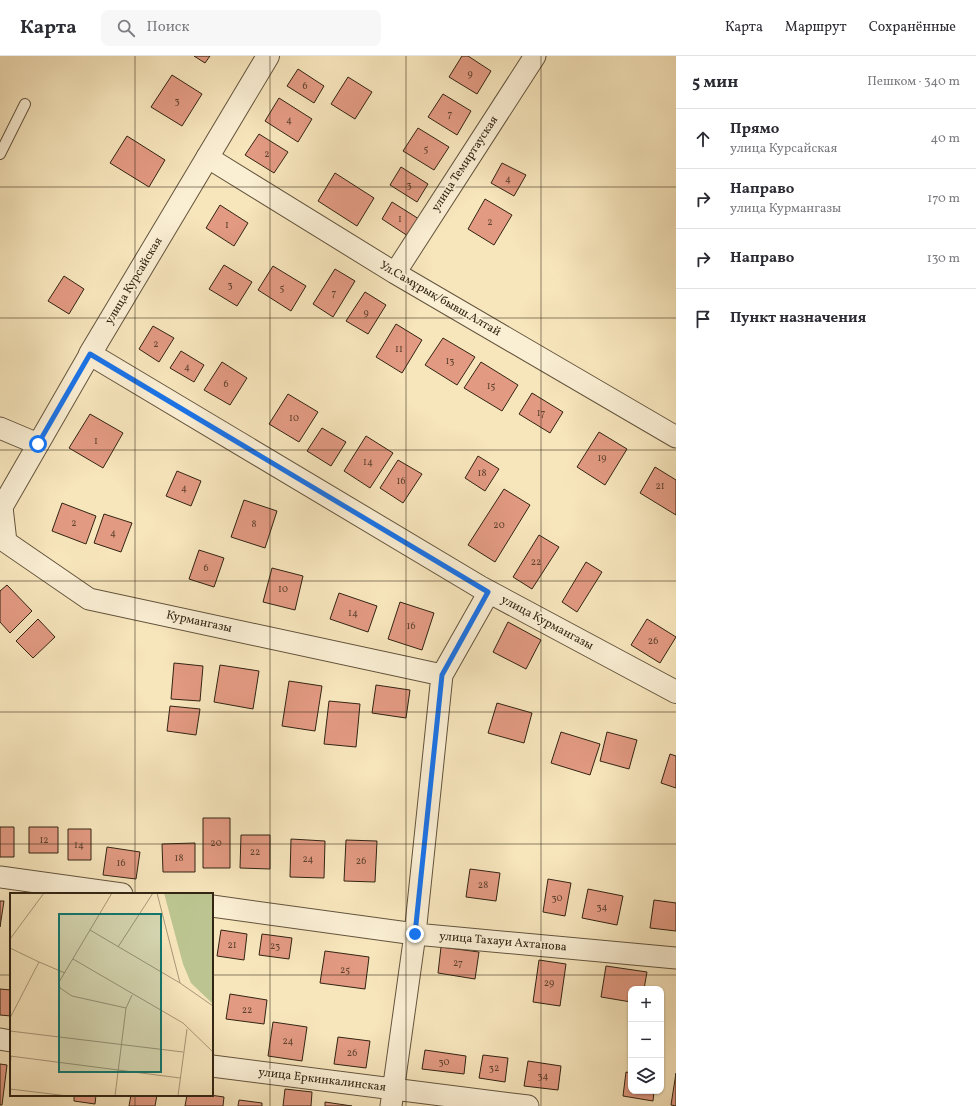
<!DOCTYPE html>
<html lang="ru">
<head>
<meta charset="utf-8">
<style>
	body { margin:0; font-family:Vollkorn,serif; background:#f7f7f7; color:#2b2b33 }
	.controls { position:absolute; right:12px; bottom:12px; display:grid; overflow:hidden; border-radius:8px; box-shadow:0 1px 3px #0004 }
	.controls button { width:36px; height:36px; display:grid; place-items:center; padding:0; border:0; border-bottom:1px solid #e1e1e2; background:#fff; color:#2b2b33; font:20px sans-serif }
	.stop { position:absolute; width:12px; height:12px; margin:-9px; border:3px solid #1a73e8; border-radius:50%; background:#fff }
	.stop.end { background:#1a73e8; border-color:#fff; box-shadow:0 1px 4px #0008 }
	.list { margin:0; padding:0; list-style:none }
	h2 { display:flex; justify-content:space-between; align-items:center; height:52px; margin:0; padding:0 16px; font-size:17px }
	h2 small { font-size:13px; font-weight:400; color:#7c7c81 }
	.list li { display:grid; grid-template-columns:26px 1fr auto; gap:12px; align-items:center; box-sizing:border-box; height:60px; padding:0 16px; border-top:1px solid #e1e1e2 }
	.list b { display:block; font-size:15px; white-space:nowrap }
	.list p { margin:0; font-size:13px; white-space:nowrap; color:#7c7c81 }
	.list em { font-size:13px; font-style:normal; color:#7c7c81 }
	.icon { flex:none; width:22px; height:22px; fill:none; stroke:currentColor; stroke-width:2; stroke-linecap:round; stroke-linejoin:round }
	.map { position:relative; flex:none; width:676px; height:1050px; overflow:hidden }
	header { display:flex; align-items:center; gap:24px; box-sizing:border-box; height:56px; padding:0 20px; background:#fff; border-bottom:1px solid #e1e1e2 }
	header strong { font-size:19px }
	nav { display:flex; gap:22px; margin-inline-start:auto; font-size:14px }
	.search { width:280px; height:36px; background:#f7f7f7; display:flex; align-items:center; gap:10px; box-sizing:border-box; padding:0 14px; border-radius:8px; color:#7c7c81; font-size:15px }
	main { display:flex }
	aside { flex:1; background:#fff }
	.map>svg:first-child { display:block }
	.building { fill:#e29a82; stroke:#322412 }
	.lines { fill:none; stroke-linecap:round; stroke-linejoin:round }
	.service-casing { stroke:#63543c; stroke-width:12 }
	.minor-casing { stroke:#63543c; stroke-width:23 }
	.tertiary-casing { stroke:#63543c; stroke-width:24 }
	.service { stroke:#faeed3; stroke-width:10 }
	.minor { stroke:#faeed3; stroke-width:21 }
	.tertiary { stroke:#faeed3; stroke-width:22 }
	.route { stroke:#1a73e8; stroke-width:5 }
	.grid { fill:none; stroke:#322412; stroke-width:1; stroke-opacity:0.55 }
	.labels { text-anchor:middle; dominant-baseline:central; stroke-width:3.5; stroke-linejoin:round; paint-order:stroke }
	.number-label { font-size:10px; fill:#5e422e }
	.street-label { font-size:12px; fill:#322412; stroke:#faeed3 }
	.inset-road { fill:none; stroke:#a89878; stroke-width:1 }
	.view { fill:#0f766e; fill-opacity:0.15; stroke:#0f766e; stroke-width:2 }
	.inset-edge { fill:none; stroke:#322412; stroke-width:2 }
</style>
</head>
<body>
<header>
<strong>Карта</strong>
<div class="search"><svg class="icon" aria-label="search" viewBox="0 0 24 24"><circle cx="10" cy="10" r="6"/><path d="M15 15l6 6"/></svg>Поиск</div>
<nav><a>Карта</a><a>Маршрут</a><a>Сохранённые</a></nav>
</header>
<main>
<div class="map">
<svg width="676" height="1050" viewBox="0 0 676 1050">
	<rect width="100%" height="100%" fill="#f7e5bc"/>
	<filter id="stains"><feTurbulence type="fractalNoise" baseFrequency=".005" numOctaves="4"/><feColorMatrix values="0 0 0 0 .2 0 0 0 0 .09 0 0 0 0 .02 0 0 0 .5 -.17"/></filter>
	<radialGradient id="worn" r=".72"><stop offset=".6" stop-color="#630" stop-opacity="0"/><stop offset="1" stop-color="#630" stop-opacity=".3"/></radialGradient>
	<path class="building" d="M194 0H210L205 7Z
		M462 0H468L491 15 477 38 449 21Z
		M298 13 324 30 314 47 287 30Z
		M172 19 202 38 182 70 151 51Z
		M348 21 372 36 355 63 331 48Z
		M443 38 471 55 457 79 428 61Z
		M279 42 312 63 298 86 265 65Z
		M418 72 449 91 434 114 403 95Z
		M259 78 288 96 274 117 245 99Z
		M127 80 165 104 149 131 110 107Z
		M502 107 526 119 514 140 491 127Z
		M401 111 428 128 417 146 390 129Z
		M335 117 374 142 357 170 318 145Z
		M485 143 512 159 494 189 468 173Z
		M392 146 419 163 408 180 382 163Z
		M220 149 248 167 234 190 206 172Z
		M224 209 252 226 237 250 209 233Z
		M273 210 306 230 291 255 258 234Z
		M335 213 355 225 333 261 313 248Z
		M64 220 84 233 69 258 48 245Z
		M365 236 386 249 368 278 346 265Z
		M396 268 422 284 402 317 376 301Z
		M153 270 174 282 159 306 139 293Z
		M443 282 475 301 457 329 425 309Z
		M181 295 204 309 194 326 170 312Z
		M222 306 247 322 230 349 204 334Z
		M481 306 518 329 502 355 464 332Z
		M532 337 563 356 550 377 519 358Z
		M288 338 318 356 299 386 269 368Z
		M90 358 123 377 103 412 69 392Z
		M322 372 346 386 331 410 307 395Z
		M599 376 627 393 605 429 577 411Z
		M366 380 393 397 370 432 344 415Z
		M478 400 499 413 485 435 465 422Z
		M398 404 422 418 403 447 380 432Z
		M655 411 676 424V459L640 437Z
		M177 415 201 425 191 450 166 440Z
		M504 433 530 449 495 506 468 489Z
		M244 444 277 455 265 492 231 481Z
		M62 447 96 460 86 488 52 475Z
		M104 458 132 467 121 496 94 487Z
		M539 479 559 491 532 533 513 521Z
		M199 494 224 502 214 531 189 523Z
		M586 506 602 516 577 556 562 546Z
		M272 512 303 520 295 554 263 546Z
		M7 529 32 555 10 577 0 566V535Z
		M339 537 377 550 368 576 330 563Z
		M400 546 434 557 422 594 388 583Z
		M38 563 55 581 33 602 16 585Z
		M647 563 676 581 660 607 631 589Z
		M508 566 541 584 526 613 493 596Z
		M174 607 203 610 200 645 171 643Z
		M220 609 259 615 253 653 214 646Z
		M289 625 322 630 315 675 282 670Z
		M376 629 410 634 406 662 372 657Z
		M329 645 360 648 356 691 324 688Z
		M497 647 532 657 524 687 488 677Z
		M170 650 200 653 196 679 167 675Z
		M561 676 600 688 590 719 551 707Z
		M607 676 637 684 629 713 600 705Z
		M670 698 676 700V732L661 727Z
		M203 762H230V812H203Z
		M0 771H14V801H0Z
		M29 771H58V797H29Z
		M68 773H91V804H68Z
		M241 779H270V813L240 812Z
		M291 783 325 785 324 822 290 821Z
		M346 784 377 785 375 826 344 825Z
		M195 787V816H163L162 788Z
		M107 791 140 796 136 823 103 819Z
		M470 813 500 817 496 845 466 841Z
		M548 823 571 827 565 860 543 856Z
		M588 833 623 840 617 869 582 862Z
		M654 844 676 847V875L650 872Z
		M0 845H4L0 871Z
		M221 874 247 878 244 904 217 900Z
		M262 878 292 882 289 903 259 899Z
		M441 891 479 896 475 923 438 917Z
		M325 895 369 901 365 933 320 927Z
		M539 904 566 908 560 950 533 946Z
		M606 910 647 916 644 933H631V946L601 941Z
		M0 933 11 934V960L0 959Z
		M230 938 267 944 264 968 226 963Z
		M273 966 307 971 302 1005 268 1000Z
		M338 981 370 985 366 1012 334 1008Z
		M425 994 466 1000 464 1018 422 1013Z
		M483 999 508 1002 505 1026 479 1022Z
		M528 1005 561 1010 558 1034 524 1030Z
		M0 1008 7 1009 2 1049H0Z
		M626 1016 631 1017V1035H654L653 1045 623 1040Z
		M676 1017V1050L671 1049Z
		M285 1033 312 1036 311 1050H283Z
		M74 1039H96L95 1048 74 1045Z
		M131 1039H157L155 1050H129Z
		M187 1039H210L224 1041 223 1050H185Z
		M239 1044 262 1047V1050H238Z
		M325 1046 352 1050H325Z"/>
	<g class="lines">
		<g class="service-casing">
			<path id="service" d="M0 98 25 48"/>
		</g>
		<g class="minor-casing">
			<path id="minor" d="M207 101 395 217 676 381
				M395 217 535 0
				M90 298 2 451 6 486 89 543 442 619
				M0 372 38 388
				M0 821 122 838
				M212 850 415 878 676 902
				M0 983 11 985
				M212 1010 528 1050
				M391 1050 415 878 442 619 489 536"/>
		</g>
		<g class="tertiary-casing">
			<path id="tertiary" d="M268 0 90 298 480 531 676 636"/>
		</g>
		<use href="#service" class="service"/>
		<use href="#minor" class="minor"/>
		<use href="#tertiary" class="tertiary"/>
	</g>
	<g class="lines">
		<path class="route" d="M38 388 90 298 488 536 442 619 415 878"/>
	</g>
	<path class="grid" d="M135 0V838M270 0V1050M406 0V1050M541 0V1050M0 131H676M0 262H676M0 394H676M0 525H676M0 656H676M0 788H676M0 919H11M212 919H676M135 1039V1050"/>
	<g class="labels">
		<g class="number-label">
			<text x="470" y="18">9</text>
			<text x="305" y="30">6</text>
			<text x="177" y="45">3</text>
			<text x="450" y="58">7</text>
			<text x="289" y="64">4</text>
			<text x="426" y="93">5</text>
			<text x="267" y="98">2</text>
			<text x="508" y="123">4</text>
			<text x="409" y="129">3</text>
			<text x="400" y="163">1</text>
			<text x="490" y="166">2</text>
			<text x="227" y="169">1</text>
			<text x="230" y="229">3</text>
			<text x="282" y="232">5</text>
			<text x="334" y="237">7</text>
			<text x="366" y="257">9</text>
			<text x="156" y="288">2</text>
			<text x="399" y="293">11</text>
			<text x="450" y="305">13</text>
			<text x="187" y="311">4</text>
			<text x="226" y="328">6</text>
			<text x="491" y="330">15</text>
			<text x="541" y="357">17</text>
			<text x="294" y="362">10</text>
			<text x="96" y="385">1</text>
			<text x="602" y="402">19</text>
			<text x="368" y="406">14</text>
			<text x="482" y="417">18</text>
			<text x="401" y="425">16</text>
			<text x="660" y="430">21</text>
			<text x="184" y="432">4</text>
			<text x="74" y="467">2</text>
			<text x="254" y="468">8</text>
			<text x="499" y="469">20</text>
			<text x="113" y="477">4</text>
			<text x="536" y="506">22</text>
			<text x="206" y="512">6</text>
			<text x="283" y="533">10</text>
			<text x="353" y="557">14</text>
			<text x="411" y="570">16</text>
			<text x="653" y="585">26</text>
			<text x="44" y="784">12</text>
			<text x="216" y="787">20</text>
			<text x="79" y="789">14</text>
			<text x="255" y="796">22</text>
			<text x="179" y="802">18</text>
			<text x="308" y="803">24</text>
			<text x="361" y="805">26</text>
			<text x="121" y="807">16</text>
			<text x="483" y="829">28</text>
			<text x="557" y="842">30</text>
			<text x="602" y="851">34</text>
			<text x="232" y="889">21</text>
			<text x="275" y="890">23</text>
			<text x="458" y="907">27</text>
			<text x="345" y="914">25</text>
			<text x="549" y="927">29</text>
			<text x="247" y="954">22</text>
			<text x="288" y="985">24</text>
			<text x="352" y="997">26</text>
			<text x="444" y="1006">30</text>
			<text x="494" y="1012">32</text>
			<text x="543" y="1020">34</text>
		</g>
		<g class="street-label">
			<text transform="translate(465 108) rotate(-57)">улица Темиртауская</text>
			<text transform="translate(134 225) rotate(-59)">улица Курсайская</text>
			<text transform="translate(440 243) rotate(30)">Ул.Самұрық/бывш.Алтай</text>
			<text transform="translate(199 566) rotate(12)">Курмангазы</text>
			<text transform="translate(547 567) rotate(28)">улица Курмангазы</text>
			<text transform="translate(503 886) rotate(5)">улица Тахауи Ахтанова</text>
			<text transform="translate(322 1024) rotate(7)">улица Еркинкалинская</text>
		</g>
	</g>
	<g transform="translate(10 837)">
		<rect width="203" height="203" fill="#f7e5bc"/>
		<path d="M154 0H203V111L181 90 173 71Z" fill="#bcc591"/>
		<path class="inset-road" d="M102 0 49 89 50 95 62 103 116 115M147 0 170 90 203 113M80 37 170 90M0 46 34 0M108 54 143 0M0 55 29 69M63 66 173 130 203 159M0 125 29 69 55 80M0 138 173 159M0 163 170 185M0 176 1 163M0 196 58 203M105 203 116 115 122 102M168 203 177 136"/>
		<path class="view" d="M49 21H151V179H49Z"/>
		<rect width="203" height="203" class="inset-edge"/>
	</g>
	<rect width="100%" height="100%" filter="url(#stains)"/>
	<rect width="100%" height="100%" fill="url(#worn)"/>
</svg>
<div class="controls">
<button>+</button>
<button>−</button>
<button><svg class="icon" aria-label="layers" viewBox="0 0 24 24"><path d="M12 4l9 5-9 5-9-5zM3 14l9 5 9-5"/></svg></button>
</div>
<div class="stop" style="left:38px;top:388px"></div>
<div class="stop end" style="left:415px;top:878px"></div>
</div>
<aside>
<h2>5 мин<small>Пешком · 340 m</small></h2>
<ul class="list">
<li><svg class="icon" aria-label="ahead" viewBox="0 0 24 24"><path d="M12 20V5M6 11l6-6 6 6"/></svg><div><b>Прямо</b><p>улица Курсайская</p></div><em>40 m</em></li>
<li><svg class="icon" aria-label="right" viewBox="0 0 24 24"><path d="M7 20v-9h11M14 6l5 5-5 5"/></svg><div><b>Направо</b><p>улица Курмангазы</p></div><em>170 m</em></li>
<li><svg class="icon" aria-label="right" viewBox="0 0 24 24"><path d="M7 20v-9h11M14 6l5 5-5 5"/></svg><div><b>Направо</b></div><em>130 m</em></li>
<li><svg class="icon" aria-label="arrive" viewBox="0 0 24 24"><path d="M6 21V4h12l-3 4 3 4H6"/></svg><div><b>Пункт назначения</b></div></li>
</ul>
</aside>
</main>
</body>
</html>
